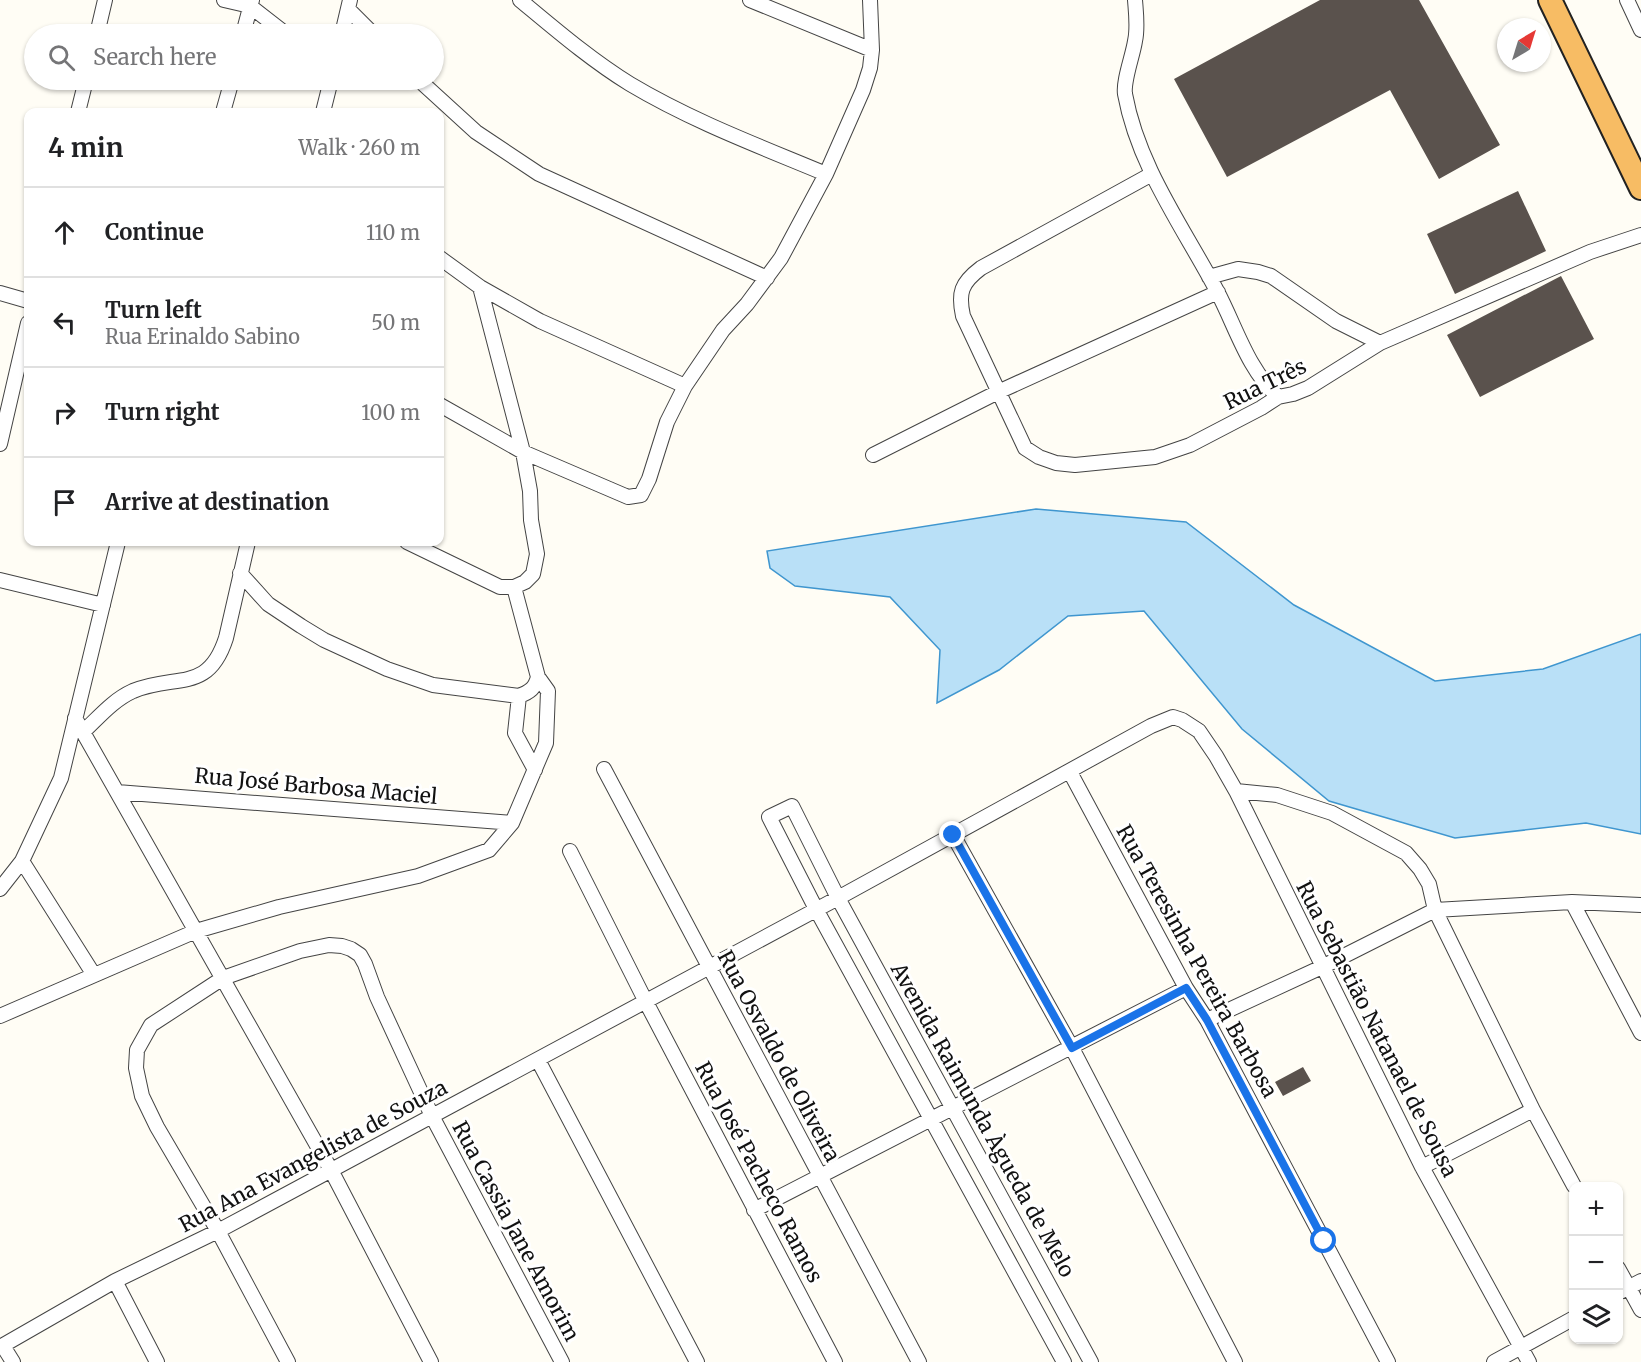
<!DOCTYPE html>
<html lang="en">
<head>
<meta charset="utf-8">
<style>
	body { margin:0; font-family:Merriweather,serif; background:#f2f2f2; color:#202124 }
	.controls { position:absolute; right:18px; bottom:18px; display:grid; overflow:hidden; border-radius:12px; box-shadow:0 2px 4px #0004 }
	.controls button { width:54px; height:54px; display:grid; place-items:center; padding:0; border:0; border-bottom:2px solid #e0e0e0; background:#fff; color:#202124; font:30px sans-serif }
	.compass { position:absolute; left:1497px; top:18px; width:54px; height:54px; border-radius:50%; background:#fff; box-shadow:0 2px 4px #0004; rotate:38deg }
	.stop { position:absolute; width:18px; height:18px; margin:-14px; border:4px solid #1a73e8; border-radius:50%; background:#fff }
	.stop.end { background:#1a73e8; border-color:#fff; box-shadow:0 2px 6px #0008 }
	.list { margin:0; padding:0; list-style:none }
	h2 { display:flex; justify-content:space-between; align-items:center; height:78px; margin:0; padding:0 24px; font-size:26px }
	h2 small { font-size:20px; font-weight:400; color:#757577 }
	.list li { display:grid; grid-template-columns:39px 1fr auto; gap:18px; align-items:center; box-sizing:border-box; height:90px; padding:0 24px; border-top:2px solid #e0e0e0 }
	.list b { display:block; font-size:22px; white-space:nowrap }
	.list p { margin:0; font-size:20px; white-space:nowrap; color:#757577 }
	.list em { font-size:20px; font-style:normal; color:#757577 }
	.icon { flex:none; width:33px; height:33px; fill:none; stroke:currentColor; stroke-width:2; stroke-linecap:round; stroke-linejoin:round }
	.map { position:relative; flex:none; width:1641px; height:1362px; overflow:hidden }
	.search { position:absolute; background:#fff; box-shadow:0 2px 4px #0004; left:24px; top:24px; width:420px; height:66px; display:flex; align-items:center; gap:15px; box-sizing:border-box; padding:0 21px; border-radius:33px; color:#757577; font-size:22px }
	.panel { position:absolute; background:#fff; box-shadow:0 2px 4px #0004; left:24px; top:108px; width:420px; height:438px; border-radius:12px }
	.map>svg:first-child { display:block }
	.water { fill:#b9e0f7; stroke:#3f96cf; stroke-width:1.5 }
	.building { fill:#5a524d }
	.lines { fill:none; stroke-linecap:round; stroke-linejoin:round }
	.minor-casing { stroke:#444; stroke-width:16 }
	.trunk-casing { stroke:#222; stroke-width:26 }
	.minor { stroke:#fff; stroke-width:14 }
	.trunk { stroke:#f7bc64; stroke-width:22 }
	.route { stroke:#1a73e8; stroke-width:8 }
	.labels { text-anchor:middle; dominant-baseline:central; stroke-width:6; stroke-linejoin:round; paint-order:stroke }
	.street-label { font-size:21px; fill:#111; stroke:#fff }
</style>
</head>
<body>
<div class="map">
<svg width="1641" height="1362" viewBox="0 0 1641 1362">
	<rect width="100%" height="100%" fill="#fffdf5"/>
	<path class="water" d="M1036 509 1186 522 1294 605 1435 681 1543 669 1641 634V834L1586 823 1455 838 1329 801 1242 729 1144 611 1068 616 999 670 937 703 940 650 890 597 795 586 770 568 767 551Z"/>
	<path class="building" d="M1320 0H1419L1500 145 1439 179 1390 90 1227 177 1174 79Z
		M1518 191 1546 251 1455 294 1427 234Z
		M1561 276 1594 339 1480 397 1447 335Z
		M1303 1067 1311 1081 1283 1096 1275 1082Z"/>
	<g class="lines">
		<g class="minor-casing">
			<path id="minor" d="M224 0 250 6 286 34
				M520 0C555 29 591 60 630 84 692 121 759 146 826 174
				M750 0 872 50
				M1135 0C1136 13 1138 28 1135 41 1133 55 1123 81 1125 94 1138 166 1183 227 1217 291 1236 327 1247 368 1278 397
				M1627 0 1641 30
				M348 9 373 34
				M97 34 105 0
				M243 34 252 0
				M342 34 350 0
				M419 80 476 132 539 174 767 278
				M78 112 86 80
				M223 112 232 80
				M323 112 331 80
				M1152 174 981 268C961 283 958 293 963 316L1025 448 1039 457 1056 463 1075 465 1155 457 1190 445 1261 408 1278 397 1293 394 1308 388 1380 343 1590 252 1641 235
				M440 258 480 287 540 321 685 386
				M1209 277 1238 269 1258 272 1271 276 1336 321 1380 343
				M0 293 28 301
				M440 405 523 452 628 497 641 495 649 479 667 422 685 386 723 330 747 304 781 258 826 174 863 90 870 68 872 50 870 0
				M0 444 28 323
				M873 455 998 392 1218 292
				M407 542 500 587H514L525 582 533 574 537 554 531 520 530 491 523 452 480 287
				M240 573 268 604 301 626 324 640 387 669 433 685 519 696C530 692 535 688 538 677L514 587
				M0 580 103 605
				M519 696 515 733 535 770
				M75 718 331 1170 431 1362
				M83 732C99 717 113 700 133 691 176 673 208 694 226 638L248 542
				M604 769 919 1362
				M1070 772 1186 988 1207 1020 1388 1362
				M1236 791 1277 795 1332 813 1406 853 1420 869 1429 884 1435 910 1572 902 1641 905
				M117 792 512 823
				M953 835 1072 1048 1235 1362
				M570 851 646 1002 835 1362
				M22 861 94 975
				M0 889 22 861 61 778 118 542
				M1572 902 1641 1033
				M0 1016 196 931 279 907 418 876 489 850 512 823 546 743 548 691 538 677
				M1207 1020 1322 967 1435 910 1533 1110 1574 1186
				M538 1060 697 1362
				M1422 1167 1533 1110
				M754 1210 1186 988
				M1618 1268 1641 1310
				M115 1281 157 1362
				M1618 1293 1641 1281
				M3 1346 13 1362
				M0 1347 115 1281 218 1231 838 898 1151 726 1173 717 1182 720 1199 731 1216 756 1236 791 1422 1167 1529 1362
				M288 1362 218 1231 157 1127 142 1096 136 1068 137 1050 151 1025 223 978 300 951 329 945 342 946 351 949 360 955 365 964 377 997 432 1116 562 1362
				M1064 1362 816 909 769 817 792 806 838 898 1091 1362
				M1494 1362 1574 1318"/>
		</g>
		<g class="trunk-casing">
			<path id="trunk" d="M1550 0 1641 188"/>
		</g>
		<use href="#minor" class="minor"/>
		<use href="#trunk" class="trunk"/>
	</g>
	<g class="lines">
		<path class="route" d="M953 835 1072 1048 1186 988 1207 1020 1324 1241"/>
	</g>
	<g class="labels">
		<g class="street-label">
			<text transform="translate(1265 384) rotate(-26)">Rua Três</text>
			<text transform="translate(316 786) rotate(5)">Rua José Barbosa Maciel</text>
			<text transform="translate(1197 961) rotate(61)">Rua Teresinha Pereira Barbosa</text>
			<text transform="translate(1377 1029) rotate(63)">Rua Sebastião Natanael de Sousa</text>
			<text transform="translate(779 1056) rotate(62)">Rua Osvaldo de Oliveira</text>
			<text transform="translate(983 1120) rotate(61)">Avenida Raimunda Àgueda de Melo</text>
			<text transform="translate(313 1156) rotate(-28)">Rua Ana Evangelista de Souza</text>
			<text transform="translate(759 1172) rotate(62)">Rua José Pacheco Ramos</text>
			<text transform="translate(516 1231) rotate(62)">Rua Cassia Jane Amorim</text>
		</g>
	</g>
</svg>
<div class="controls">
<button>+</button>
<button>−</button>
<button><svg class="icon" aria-label="layers" viewBox="0 0 24 24"><path d="M12 4l9 5-9 5-9-5zM3 14l9 5 9-5"/></svg></button>
</div>
<svg class="compass" viewBox="-18 -18 36 36"><path d="M0-13l5 13h-10z" fill="#e53935"/><path d="M0 13l5-13h-10z" fill="#757577"/></svg>
<div class="stop" style="left:1324px;top:1241px"></div>
<div class="stop end" style="left:953px;top:835px"></div>
<div class="search"><svg class="icon" aria-label="search" viewBox="0 0 24 24"><circle cx="10" cy="10" r="6"/><path d="M15 15l6 6"/></svg>Search here</div>
<section class="panel">
<h2>4 min<small>Walk · 260 m</small></h2>
<ul class="list">
<li><svg class="icon" aria-label="ahead" viewBox="0 0 24 24"><path d="M12 20V5M6 11l6-6 6 6"/></svg><div><b>Continue</b></div><em>110 m</em></li>
<li><svg class="icon" aria-label="left" viewBox="0 0 24 24"><path d="M17 20v-9H6M10 6l-5 5 5 5"/></svg><div><b>Turn left</b><p>Rua Erinaldo Sabino</p></div><em>50 m</em></li>
<li><svg class="icon" aria-label="right" viewBox="0 0 24 24"><path d="M7 20v-9h11M14 6l5 5-5 5"/></svg><div><b>Turn right</b></div><em>100 m</em></li>
<li><svg class="icon" aria-label="arrive" viewBox="0 0 24 24"><path d="M6 21V4h12l-3 4 3 4H6"/></svg><div><b>Arrive at destination</b></div></li>
</ul>
</section>
</div>
</body>
</html>
